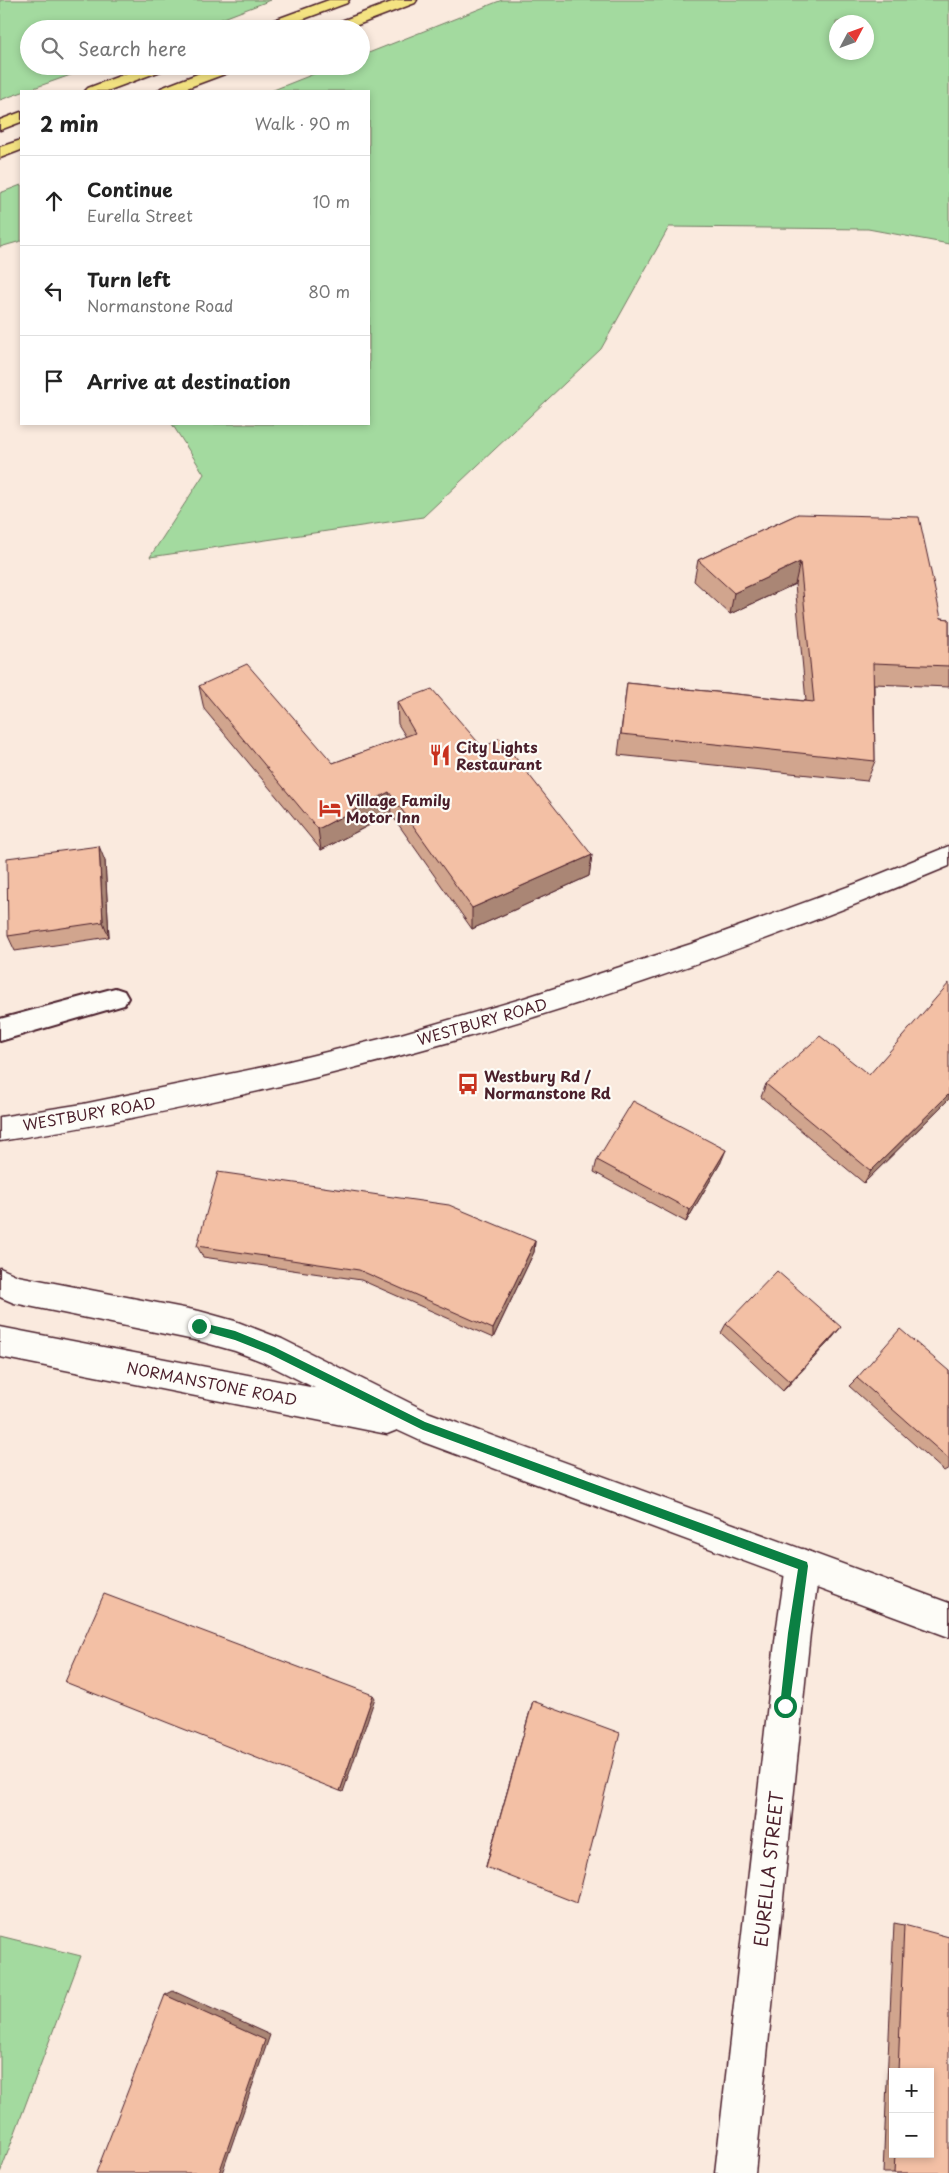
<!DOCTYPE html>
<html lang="en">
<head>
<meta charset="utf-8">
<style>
	body { margin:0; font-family:"Playpen Sans",sans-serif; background:#f6f6f6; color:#222 }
	.controls { position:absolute; right:15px; bottom:15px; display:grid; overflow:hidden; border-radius:0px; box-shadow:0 2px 8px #0003 }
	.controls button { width:45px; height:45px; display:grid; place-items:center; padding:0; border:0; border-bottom:1px solid #e0e0e0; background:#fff; color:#222; font:25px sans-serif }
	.compass { position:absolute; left:829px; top:15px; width:45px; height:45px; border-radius:50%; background:#fff; box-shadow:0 2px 8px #0003; rotate:49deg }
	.stop { position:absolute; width:15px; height:15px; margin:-11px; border:4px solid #0b8043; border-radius:50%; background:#fff }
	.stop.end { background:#0b8043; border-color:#fff; box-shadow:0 1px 5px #0008 }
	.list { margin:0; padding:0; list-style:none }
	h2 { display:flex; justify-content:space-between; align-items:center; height:65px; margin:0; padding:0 20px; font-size:21px }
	h2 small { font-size:16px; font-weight:400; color:#767676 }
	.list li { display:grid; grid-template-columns:32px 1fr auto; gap:15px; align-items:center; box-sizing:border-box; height:90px; padding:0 20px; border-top:1px solid #e0e0e0 }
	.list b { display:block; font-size:19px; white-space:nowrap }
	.list p { margin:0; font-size:16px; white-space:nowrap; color:#767676 }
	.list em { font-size:16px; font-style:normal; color:#767676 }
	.icon { flex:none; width:28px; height:28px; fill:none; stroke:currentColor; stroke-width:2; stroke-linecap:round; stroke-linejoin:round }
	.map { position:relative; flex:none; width:949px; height:2173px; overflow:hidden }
	.search { position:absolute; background:#fff; box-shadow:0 2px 8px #0003; left:20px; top:20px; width:350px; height:55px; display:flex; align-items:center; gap:12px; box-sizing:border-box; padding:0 18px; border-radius:28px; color:#767676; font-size:19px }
	.panel { position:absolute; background:#fff; box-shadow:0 2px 8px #0003; left:20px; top:90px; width:350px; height:335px; border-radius:0px }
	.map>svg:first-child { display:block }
	.green { fill:#a3da9f; stroke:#767c65; fill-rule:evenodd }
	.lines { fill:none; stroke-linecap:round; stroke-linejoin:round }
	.service-casing { stroke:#4a1f2b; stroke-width:4 }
	.minor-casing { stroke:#4a1f2b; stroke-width:3 }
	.tertiary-casing { stroke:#4a1f2b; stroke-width:3 }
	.secondary-casing { stroke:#4a1f2b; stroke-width:3 }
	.motorway-casing { stroke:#4a1f2b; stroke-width:3 }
	.service { fill:#fdfcf7; fill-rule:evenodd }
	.minor { fill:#fdfcf7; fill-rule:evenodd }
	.tertiary { fill:#fdfcf7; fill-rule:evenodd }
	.secondary { fill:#fdfcf7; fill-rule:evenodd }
	.motorway { fill:#f4e382; fill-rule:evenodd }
	.wall { fill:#d1a58e; stroke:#4a1f2b; fill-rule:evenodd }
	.shaded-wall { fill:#aa8674; stroke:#4a1f2b }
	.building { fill:#f3c0a5; stroke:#4a1f2b }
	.route { fill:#0b8043 }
	.labels { text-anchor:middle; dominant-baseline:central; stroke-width:4.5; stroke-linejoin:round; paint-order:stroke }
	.poi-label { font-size:15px; font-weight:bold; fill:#4a1f2b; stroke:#fdfcf7; text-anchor:start }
	.street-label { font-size:15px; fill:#4a1f2b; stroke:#fdfcf7 }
	.near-street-label { font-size:18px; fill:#4a1f2b; stroke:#fdfcf7 }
</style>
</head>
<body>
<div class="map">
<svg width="949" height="2173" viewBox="0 0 949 2173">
	<rect width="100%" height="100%" fill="#faeade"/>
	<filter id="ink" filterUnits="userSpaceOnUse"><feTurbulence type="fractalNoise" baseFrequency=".02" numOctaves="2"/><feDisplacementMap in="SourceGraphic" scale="10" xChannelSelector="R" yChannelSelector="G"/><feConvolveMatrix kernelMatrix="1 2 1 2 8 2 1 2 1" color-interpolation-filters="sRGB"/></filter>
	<g filter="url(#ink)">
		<path class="green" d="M0 0H271L195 29H29V66H96L0 100Z
			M502 0H949V244L868 229 669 227 601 349 423 517 150 557 204 474 172 424H369V91H271L334 66H361V56ZM866 22V52H836V22Z
			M21 185V241L0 247V193Z
			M0 1936 81 1956 0 2173Z"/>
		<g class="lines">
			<g class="service-casing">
				<path id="service" d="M115 988 124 991 128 998 124 1005 0 1041V1019Z"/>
			</g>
			<g class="minor-casing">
				<path id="minor" d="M803 1549 815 1554 820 1566 810 1633 755 2173H715L776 1633 786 1566 791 1554Z"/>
			</g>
			<g class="tertiary-casing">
				<path id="tertiary" d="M0 1268 18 1276 199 1311 235 1321 282 1339 430 1413 949 1603V1637L423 1442 397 1430 387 1434 0 1357V1327L315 1388 261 1361 235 1351 199 1341 14 1303 0 1297Z"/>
			</g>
			<g class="secondary-casing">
				<path id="secondary" d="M949 846V866C645 994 326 1090 0 1141V1117L83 1104 273 1065 401 1034 521 999 691 944 858 883Z"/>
			</g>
			<g class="motorway-casing">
				<path id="motorway" d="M329 0H349L347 3 277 29H256L258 26Z
					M397 0H417L415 3 347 29H326L328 26Z
					M146 66H168L166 69 107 91H85L88 88Z
					M218 66H240L238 69 179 91H158L161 88Z
					M21 112V122L0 130V120Z
					M21 140V150L0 158V147Z"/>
			</g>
			<use href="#service" class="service"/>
			<use href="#minor" class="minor"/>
			<use href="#tertiary" class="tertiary"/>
			<use href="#secondary" class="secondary"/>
			<use href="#motorway" class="motorway"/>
		</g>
		<path class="wall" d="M798 514 941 618 949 619V687L874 684 875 761 867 781 618 755 627 683 806 701 795 584 730 614 694 581 698 560Z
			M199 686 333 763 406 737 398 724 397 702 483 748 592 855 589 876 472 929 391 814 321 850 204 709Z
			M105 861 109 937 15 951 8 936Z
			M869 1075 949 1099 864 1183 761 1097 766 1084Z
			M597 1160 721 1162 686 1222 594 1172Z
			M535 1241 534 1252 493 1338 361 1280 203 1257 197 1246Z
			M726 1324 834 1336 783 1391 721 1333Z
			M949 1371V1468L944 1471 849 1386 857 1378Z
			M533 1701 486 1867V1866Z
			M894 1923 904 1925 949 2173H883ZM893 2072H930V2154H893Z"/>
		<path class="shaded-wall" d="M800 562 795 584 730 614 734 593Z
			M389 792 391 814 321 850 318 829Z
			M99 846 105 861 109 937 103 922Z
			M592 855 589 876 472 929V908Z
			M949 1094V1099L864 1183 871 1171Z
			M726 1150 721 1162 686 1222 690 1210Z
			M535 1241 534 1252 493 1338V1329Z
			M841 1327 834 1336 783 1391 790 1382Z
			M373 1695 375 1698 343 1792 340 1791Z
			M173 1991 270 2035 222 2173H219L165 1995Z"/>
		<path class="building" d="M798 514 919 517 941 618 949 619V666L873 663 875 761 621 734 627 683 814 702 800 562 734 593 698 560Z
			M247 664 333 763 415 733 397 702 432 689 483 748 500 738 592 855 472 908 389 792 318 829 199 686Z
			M99 846 103 922 8 936 7 858Z
			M949 983V1094L871 1171 766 1084 820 1036 869 1075Z
			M633 1101 726 1150 690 1210 597 1160Z
			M218 1172 449 1205 535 1241 493 1329 359 1270 197 1246Z
			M777 1271 841 1327 790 1382 726 1324Z
			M900 1329 949 1371V1459L857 1378Z
			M104 1594 373 1695 340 1791 65 1682Z
			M533 1701 620 1733 577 1903 486 1867Z
			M904 1925 949 1937V2173H894L895 2154H930V2072H898Z
			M165 1995 265 2040 219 2173H96Z"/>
	</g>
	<path class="route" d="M199 1322 235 1331 274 1347 425 1422 807 1562 808 1566 789 1710H781L780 1706 788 1633 798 1569 423 1430 268 1353 235 1340 196 1329V1323Z"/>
	<defs>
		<g id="restaurant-bare" transform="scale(1.725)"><path d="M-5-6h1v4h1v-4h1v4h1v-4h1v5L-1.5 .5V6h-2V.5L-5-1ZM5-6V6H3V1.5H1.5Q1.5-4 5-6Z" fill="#c8321e" stroke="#fdfcf7" stroke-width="2.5" paint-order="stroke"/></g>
		<g id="hotel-bare" transform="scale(1.725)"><path d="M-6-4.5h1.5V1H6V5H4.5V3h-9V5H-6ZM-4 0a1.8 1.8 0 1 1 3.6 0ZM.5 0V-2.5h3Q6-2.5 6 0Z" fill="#c8321e" stroke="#fdfcf7" stroke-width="2.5" paint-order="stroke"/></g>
		<g id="bus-bare" transform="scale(1.725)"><path d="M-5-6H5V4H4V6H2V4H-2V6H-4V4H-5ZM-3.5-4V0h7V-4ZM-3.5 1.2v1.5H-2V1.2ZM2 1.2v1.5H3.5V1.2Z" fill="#c8321e" stroke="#fdfcf7" stroke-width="2.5" paint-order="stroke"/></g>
	</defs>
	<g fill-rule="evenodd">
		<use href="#restaurant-bare" x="440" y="755"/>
		<use href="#hotel-bare" x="330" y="808"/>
		<use href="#bus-bare" x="468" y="1084"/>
	</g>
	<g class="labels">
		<g class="poi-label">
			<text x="456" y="746">City Lights<tspan x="456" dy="17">Restaurant</tspan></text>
			<text x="346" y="799">Village Family<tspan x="346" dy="17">Motor Inn</tspan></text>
			<text x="484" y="1075">Westbury Rd /<tspan x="484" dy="17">Normanstone Rd</tspan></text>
		</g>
		<g class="street-label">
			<text transform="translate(482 1021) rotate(-16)">WESTBURY ROAD</text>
			<text transform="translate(89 1113) rotate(-10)">WESTBURY ROAD</text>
			<text transform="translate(212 1383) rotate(11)">NORMANSTONE ROAD</text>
		</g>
		<g class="near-street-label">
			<text transform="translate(768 1869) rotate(-84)">EURELLA STREET</text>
		</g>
	</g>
</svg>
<div class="controls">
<button>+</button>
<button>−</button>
</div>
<svg class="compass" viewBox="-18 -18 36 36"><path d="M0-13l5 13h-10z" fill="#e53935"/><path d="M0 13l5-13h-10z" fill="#767676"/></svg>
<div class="stop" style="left:785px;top:1706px"></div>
<div class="stop end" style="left:199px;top:1326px"></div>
<div class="search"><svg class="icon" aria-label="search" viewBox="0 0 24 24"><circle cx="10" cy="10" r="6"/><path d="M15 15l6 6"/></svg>Search here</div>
<section class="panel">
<h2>2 min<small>Walk · 90 m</small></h2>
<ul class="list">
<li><svg class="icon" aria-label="ahead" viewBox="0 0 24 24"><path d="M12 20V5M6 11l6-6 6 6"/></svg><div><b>Continue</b><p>Eurella Street</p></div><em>10 m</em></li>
<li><svg class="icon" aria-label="left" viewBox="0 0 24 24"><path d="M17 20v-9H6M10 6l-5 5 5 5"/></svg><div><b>Turn left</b><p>Normanstone Road</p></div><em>80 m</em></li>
<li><svg class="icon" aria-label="arrive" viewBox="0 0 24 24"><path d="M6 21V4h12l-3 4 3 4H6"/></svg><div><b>Arrive at destination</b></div></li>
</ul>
</section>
</div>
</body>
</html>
